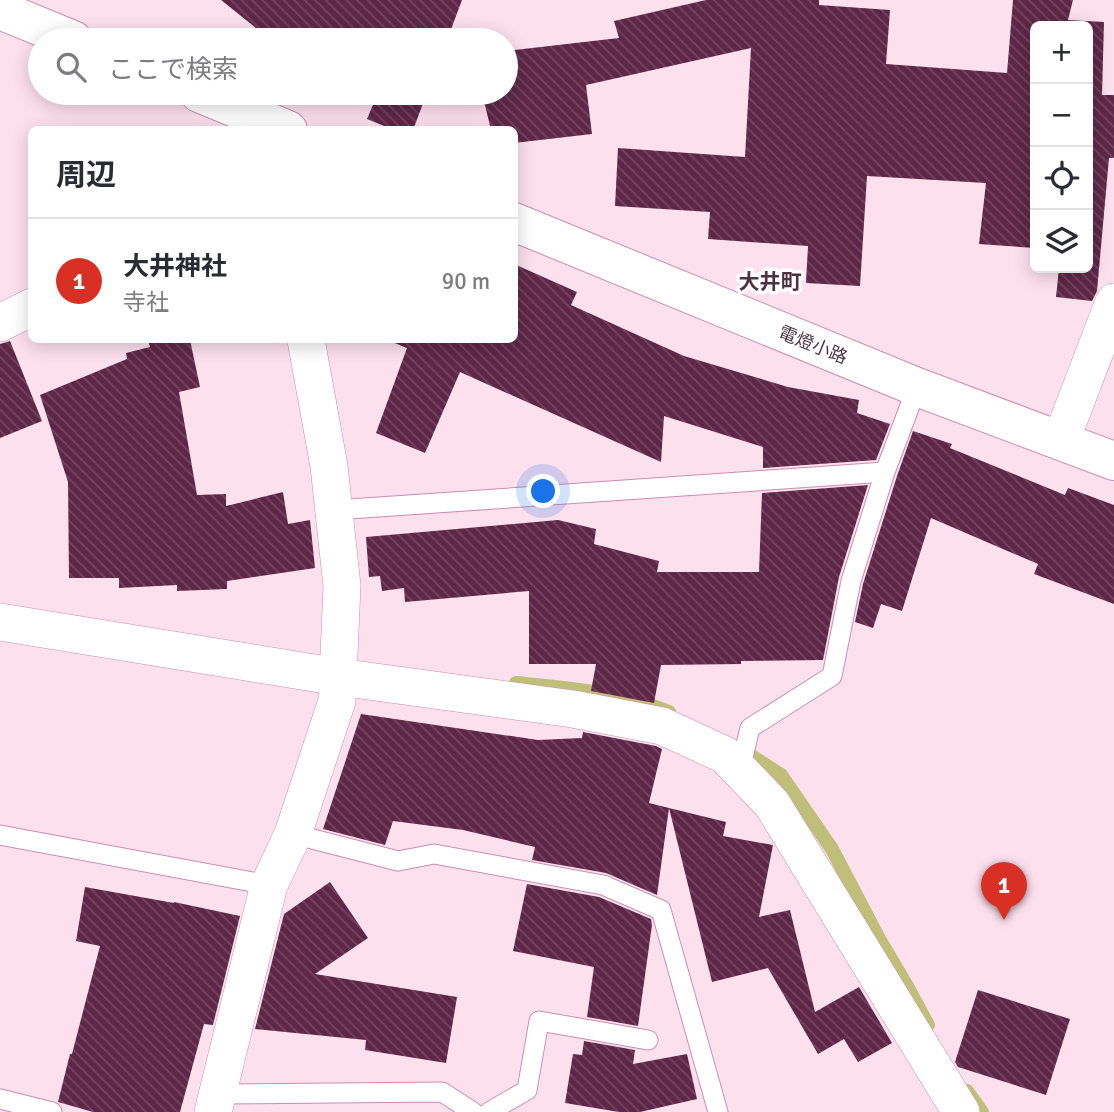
<!DOCTYPE html>
<html lang="ja">
<head>
<meta charset="utf-8">
<style>
	body { margin:0; font-family:Signika,"Noto Sans JP",sans-serif; background:#f2f2f3; color:#2b2b33 }
	.controls { position:absolute; right:21px; top:21px; display:grid; overflow:hidden; border-radius:10px; box-shadow:0 4px 18px #0003 }
	.controls button { width:63px; height:63px; display:grid; place-items:center; padding:0; border:0; border-bottom:2px solid #e1e1e2; background:#fff; color:#2b2b33; font:35px sans-serif }
	.you { position:absolute; left:544px; top:492px; width:24px; height:24px; margin:-18px; border:5px solid #fff; border-radius:50%; background:#1a73e8; box-shadow:0 0 0 10px #1a73e833 }
	.badge { display:grid; place-items:center; width:46px; height:46px; border-radius:50%; background:#d93025; color:#fff; font-size:23px; font-weight:700 }
	.pin { position:absolute; translate:-50% -58px; filter:drop-shadow(0 2px 4px #0008) }
	.pin::after { content:''; position:absolute; top:37px; width:24px; height:21px; background:inherit; clip-path:polygon(0 0,100% 0,50% 100%) }
	.list { margin:0; padding:0; list-style:none }
	h2 { display:flex; justify-content:space-between; align-items:center; height:91px; margin:0; padding:0 28px; font-size:30px }
	h2 small { font-size:23px; font-weight:400; color:#7c7c81 }
	.list li { display:grid; grid-template-columns:46px 1fr auto; gap:21px; align-items:center; box-sizing:border-box; height:126px; padding:0 28px; border-top:2px solid #e1e1e2 }
	.list b { display:block; font-size:26px; white-space:nowrap }
	.list p { margin:0; font-size:23px; white-space:nowrap; color:#7c7c81 }
	.list em { font-size:23px; font-style:normal; color:#7c7c81 }
	.icon { flex:none; width:38px; height:38px; fill:none; stroke:currentColor; stroke-width:2; stroke-linecap:round; stroke-linejoin:round }
	.map { position:relative; flex:none; width:1114px; height:1112px; overflow:hidden }
	.search { position:absolute; background:#fff; box-shadow:0 4px 18px #0003; left:28px; top:28px; width:490px; height:77px; display:flex; align-items:center; gap:18px; box-sizing:border-box; padding:0 24px; border-radius:38px; color:#7c7c81; font-size:26px }
	.panel { position:absolute; background:#fff; box-shadow:0 4px 18px #0003; left:28px; top:126px; width:490px; height:217px; border-radius:10px }
	.map>svg:first-child { display:block }
	.lines { fill:none; stroke-linecap:round; stroke-linejoin:round }
	.stream { stroke:#c0bf7a; stroke-width:14 }
	.building { fill:url(#building-back-hatch) }
	.lane-casing { stroke:#ce8caf; stroke-width:21 }
	.street-casing { stroke:#ce8caf; stroke-width:38 }
	.secondary-casing { stroke:#ce8caf; stroke-width:40 }
	.lane { stroke:#fff; stroke-width:19 }
	.street { stroke:#fff; stroke-width:37 }
	.secondary { stroke:#fff; stroke-width:38 }
	.labels { text-anchor:middle; dominant-baseline:central; stroke-width:7; stroke-linejoin:round; paint-order:stroke }
	.street-label { font-size:18px; fill:#4e3241; stroke:#fff }
	.quarter-label { font-size:21px; font-weight:bold; fill:#4e3241; stroke:#fff }
</style>
</head>
<body>
<div class="map">
<svg width="1114" height="1112" viewBox="0 0 1114 1112">
	<defs>
		<pattern id="building-back-hatch" width="6" height="6" patternUnits="userSpaceOnUse" patternTransform="scale(1.75)"><rect width="6" height="6" fill="#5e2747"/><path d="M-1 5l2 2M0 0l6 6M5-1l2 2" fill="none" stroke="#744660"/></pattern>
	</defs>
	<rect width="100%" height="100%" fill="#fde0ee"/>
	<g class="lines">
		<path class="stream" d="M516 683C568 688 620 692 669 712
			M739 748 781 775 832 849 878 937 907 986 928 1025
			M967 1091 982 1112"/>
	</g>
	<path class="building" d="M221 0H462L447 40H271Z
		M706 0H819V5L890 10 886 64 1007 73 1013 0H1073L1068 20 1104 22 1102 95H1114V158H1109L1097 291 1092 301 1056 297 1059 268H1088V26H1035V248L979 244 986 183 867 176 860 286 806 283 808 246 708 239 710 212 615 206 618 148 745 157 751 48 586 85 592 134 514 143V130H491L482 93H506V51L619 38 614 21Z
		M378 93H427L413 130H394L367 119Z
		M514 264 577 292 571 305 684 356 788 387 859 400 857 413 890 424 876 460 763 468V447L664 416 661 462 460 372 425 453 376 433 407 348 387 340H514Z
		M148 340H190L200 387 179 392 197 495 226 494V506L283 492 288 524 310 520 315 568 227 581V589L177 591V585L119 588V578H69L68 482 40 395 127 359 126 353 150 347Z
		M10 341 42 421 0 438V344Z
		M913 431 952 444 950 448 1065 495 1068 488 1114 505V604L1034 574 1038 564 931 518 902 611 881 604 873 628 855 622 863 584 897 476Z
		M868 485 839 577 823 660 741 661V664L661 665 654 703 591 691 596 664H529V591L405 602 404 588 382 591 380 576 369 577 366 537 558 520 596 529 594 544 659 561 657 572H759L762 493Z
		M361 714 538 740 582 738 583 732 656 746 662 749 649 803 669 808 657 895 606 873 532 860 535 847 463 830 393 821 385 845 323 829Z
		M669 808 726 822 723 836 773 845 759 917 790 910 815 1012 859 987 892 1043 858 1062 844 1039 818 1054 768 968 712 982Z
		M330 882 368 938 315 974 457 997 446 1063 365 1050 366 1040 255 1029 284 914Z
		M527 884 599 897 651 919 652 925 638 1026 587 1017 594 967 513 951Z
		M85 887 174 903V902L240 916 213 1025 204 1024 180 1112H93L58 1102 70 1054H72L100 946 76 941Z
		M978 990 1070 1019 1046 1095 958 1067 955 1062Z
		M584 1041 635 1050 633 1064 687 1054 697 1099 640 1112H619L565 1103 573 1054 582 1055Z"/>
	<g class="lines">
		<g class="lane-casing">
			<path id="lane" d="M335 510 885 472
				M741 765 750 728 832 676 851 581 885 472 917 387
				M293 834 398 861 434 854 603 885 661 910 718 1112
				M0 835 269 885
				M218 1094 442 1092 473 1112
				M0 1099 52 1112
				M489 1112 527 1090 539 1021 648 1040"/>
		</g>
		<g class="street-casing">
			<path id="street" d="M0 323 32 307
				M1061 440 1114 302
				M0 622 339 677 573 709 662 726 725 755 772 804 961 1112
				M213 1112 269 885 293 834 337 701 342 586 329 466 306 340"/>
		</g>
		<g class="secondary-casing">
			<path id="secondary" d="M0 10 73 40
				M199 93 288 130
				M514 222 917 387 1114 461"/>
		</g>
		<use href="#lane" class="lane"/>
		<use href="#street" class="street"/>
		<use href="#secondary" class="secondary"/>
	</g>
	<g class="labels">
		<g class="street-label">
			<text transform="translate(813 345) rotate(22)">電燈小路</text>
		</g>
		<g class="quarter-label">
			<text x="770" y="282">大井町</text>
		</g>
	</g>
</svg>
<div class="controls">
<button>+</button>
<button>−</button>
<button><svg class="icon" aria-label="locate" viewBox="0 0 24 24"><circle cx="12" cy="12" r="6"/><path d="M12 2v4M12 18v4M2 12h4M18 12h4"/></svg></button>
<button><svg class="icon" aria-label="layers" viewBox="0 0 24 24"><path d="M12 4l9 5-9 5-9-5zM3 14l9 5 9-5"/></svg></button>
</div>
<div class="you"></div>
<div class="pin badge" style="left:1004px;top:920px">1</div>
<div class="search"><svg class="icon" aria-label="search" viewBox="0 0 24 24"><circle cx="10" cy="10" r="6"/><path d="M15 15l6 6"/></svg>ここで検索</div>
<section class="panel">
<h2>周辺<small></small></h2>
<ul class="list">
<li><span class="badge">1</span><div><b>大井神社</b><p>寺社</p></div><em>90 m</em></li>
</ul>
</section>
</div>
</body>
</html>
